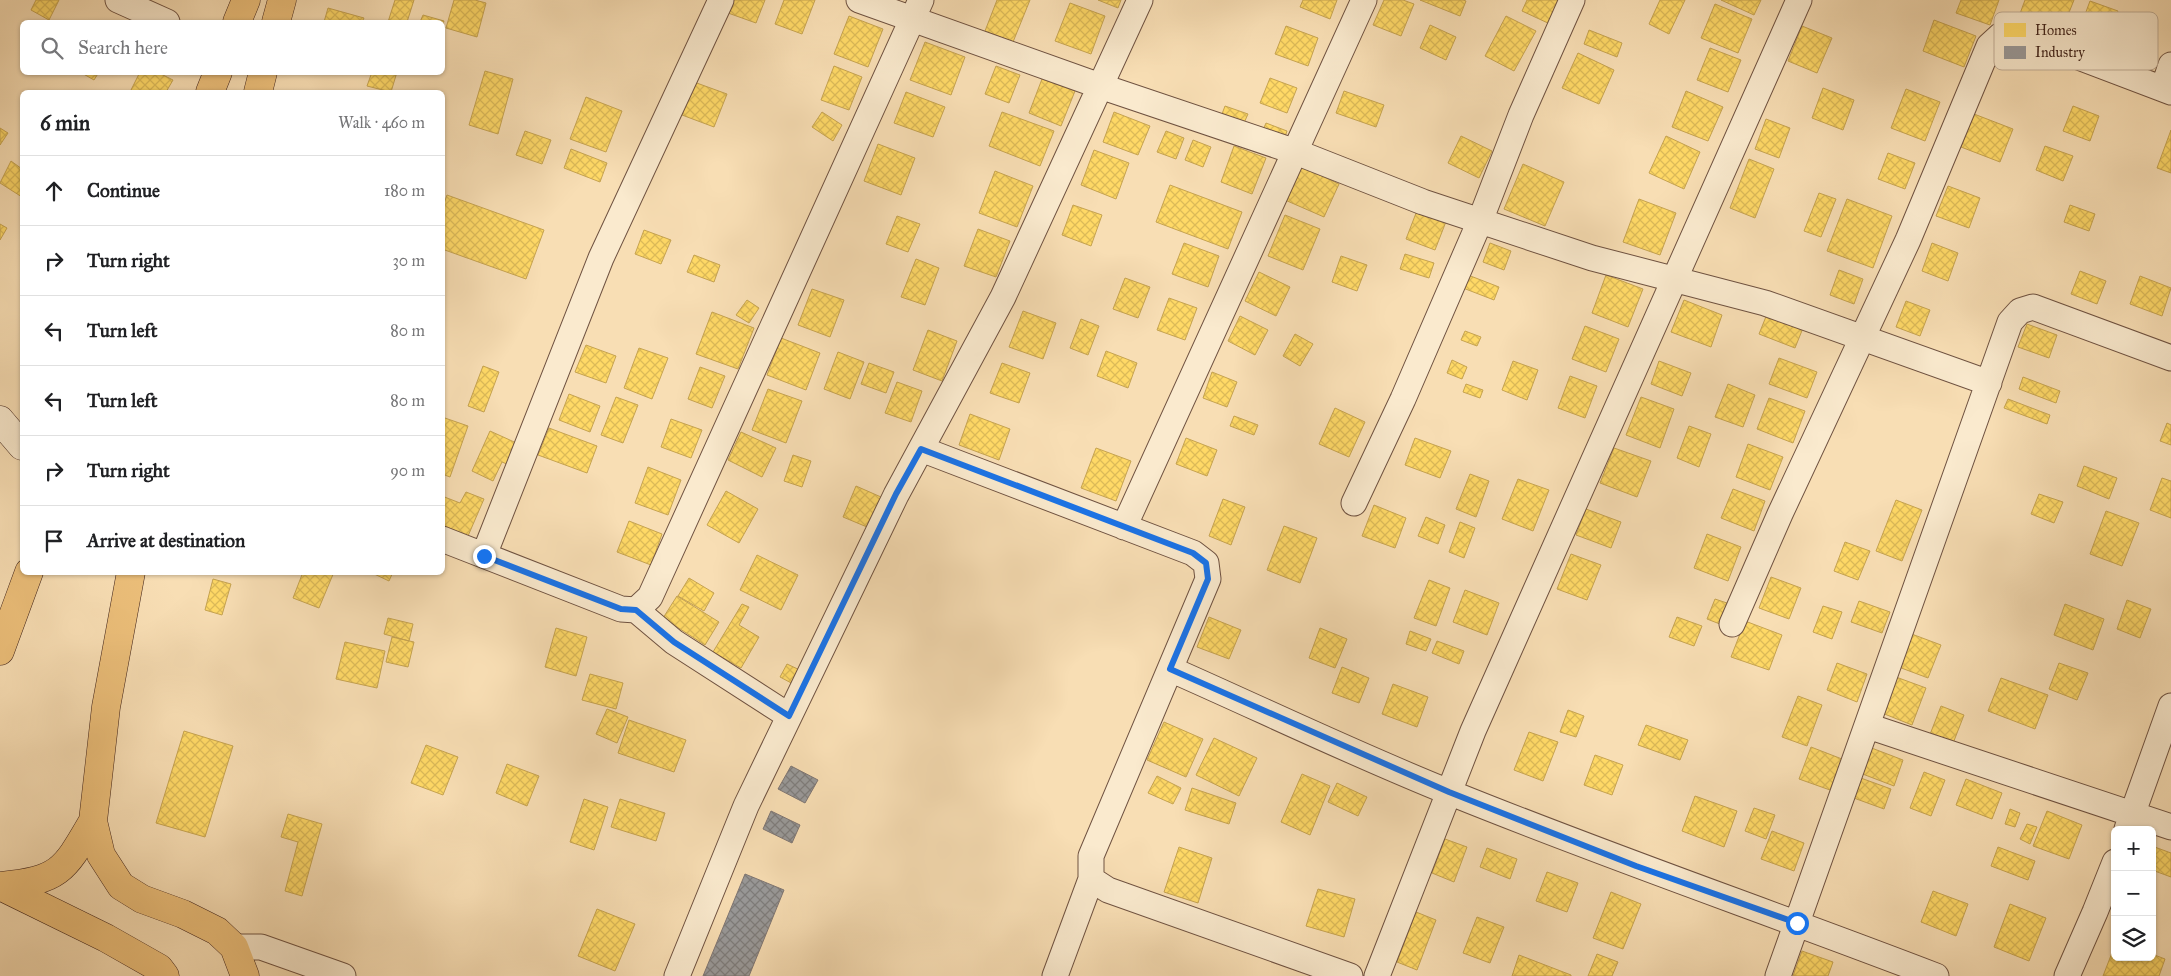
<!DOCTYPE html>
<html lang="en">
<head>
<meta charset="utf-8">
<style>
	body { margin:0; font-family:"IM FELL Great Primer",serif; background:#f6f6f6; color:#202124 }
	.controls { position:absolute; right:15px; bottom:15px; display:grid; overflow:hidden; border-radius:8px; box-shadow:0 1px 4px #0004 }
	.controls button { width:45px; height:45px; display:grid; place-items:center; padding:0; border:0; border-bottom:1px solid #e0e0e0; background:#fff; color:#202124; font:25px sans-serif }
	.stop { position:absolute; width:15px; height:15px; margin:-11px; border:4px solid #1a73e8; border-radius:50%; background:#fff }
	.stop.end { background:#1a73e8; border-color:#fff; box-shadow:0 1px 5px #0008 }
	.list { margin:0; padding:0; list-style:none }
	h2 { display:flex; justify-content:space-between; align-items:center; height:65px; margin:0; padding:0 20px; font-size:21px }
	h2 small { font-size:16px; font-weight:400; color:#757577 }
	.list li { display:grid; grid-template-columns:32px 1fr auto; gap:15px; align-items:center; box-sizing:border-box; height:70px; padding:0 20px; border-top:1px solid #e0e0e0 }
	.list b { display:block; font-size:19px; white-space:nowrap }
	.list em { font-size:16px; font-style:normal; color:#757577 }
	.icon { flex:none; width:28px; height:28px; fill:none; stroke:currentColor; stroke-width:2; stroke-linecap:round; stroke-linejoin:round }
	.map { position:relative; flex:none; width:2171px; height:976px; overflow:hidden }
	.search { position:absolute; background:#fff; box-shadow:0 1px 4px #0004; left:20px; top:20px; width:425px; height:55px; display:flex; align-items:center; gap:12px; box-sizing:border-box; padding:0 18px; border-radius:8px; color:#757577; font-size:19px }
	.panel { position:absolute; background:#fff; box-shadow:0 1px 4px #0004; left:20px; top:90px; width:425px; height:485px; border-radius:8px }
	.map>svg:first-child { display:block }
	.homes { fill:url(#homes-cross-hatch); stroke:#c6a350 }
	.industry { fill:url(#industry-cross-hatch); stroke:#7f7673 }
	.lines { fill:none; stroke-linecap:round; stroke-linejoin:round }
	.minor-casing { stroke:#6f5241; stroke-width:27 }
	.secondary-casing { stroke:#41241b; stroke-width:29 }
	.primary-casing { stroke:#41241b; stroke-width:29 }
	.minor { stroke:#faeace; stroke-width:25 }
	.secondary { stroke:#faeace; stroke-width:28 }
	.primary { stroke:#ecbf7a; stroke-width:28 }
	.route { stroke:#1a73e8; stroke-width:6 }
	.key { fill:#faeace; stroke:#c2af98; stroke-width:1 }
	.key-label { font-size:14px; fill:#41241b }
</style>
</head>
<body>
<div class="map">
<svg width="2171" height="976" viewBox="0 0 2171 976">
	<defs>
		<pattern id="homes-cross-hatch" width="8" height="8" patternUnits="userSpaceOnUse" patternTransform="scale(1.25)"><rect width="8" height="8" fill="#ffd966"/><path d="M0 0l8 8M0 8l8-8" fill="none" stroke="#dcba58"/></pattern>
		<pattern id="industry-cross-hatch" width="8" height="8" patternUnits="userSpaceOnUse" patternTransform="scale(1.25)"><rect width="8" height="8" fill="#999"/><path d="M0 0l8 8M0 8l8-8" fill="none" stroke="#7e7d7c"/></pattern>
	</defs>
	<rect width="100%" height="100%" fill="#f8deb4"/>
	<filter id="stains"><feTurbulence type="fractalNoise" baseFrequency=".004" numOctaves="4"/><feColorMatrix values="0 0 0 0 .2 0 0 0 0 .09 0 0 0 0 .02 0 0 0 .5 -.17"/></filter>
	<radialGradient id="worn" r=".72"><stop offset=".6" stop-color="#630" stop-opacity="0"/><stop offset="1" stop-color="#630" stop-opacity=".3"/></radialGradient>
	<path class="homes" d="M36 0H59L49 20 31 10Z
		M395 0H414L407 22H388Z
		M454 0H475L486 3 477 37 446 28Z
		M732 0H765L756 23 728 13Z
		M784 0H815L802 34 775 24Z
		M997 0H1030L1013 42 985 31Z
		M1098 0H1121L1118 8Z
		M1303 0H1337L1330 19 1300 7Z
		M1384 0H1403L1414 4 1401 36 1373 25Z
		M1420 0H1463L1466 1 1460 16Z
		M1527 0H1561L1550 24 1522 11Z
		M1660 0H1685L1669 34 1649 24Z
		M1721 0H1761L1754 15Z
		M1961 0H1999L1990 25 1956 13Z
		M2025 0H2074L2060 35 2018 19Z
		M2090 1 2118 11 2107 39 2080 28Z
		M1070 3 1105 16 1091 54 1055 41Z
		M1715 4 1752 19 1738 53 1701 38Z
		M328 8 364 18 362 22H324Z
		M423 15 444 21 442 26V22H420Z
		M849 16 883 29 868 67 834 54Z
		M1506 16 1536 31 1514 71 1485 56Z
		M1934 20 1976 36 1964 67 1923 51Z
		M1430 25 1456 37 1446 60 1420 48Z
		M1286 26 1318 38 1308 66 1275 54Z
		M1802 26 1832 38 1817 73 1788 61Z
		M1589 30 1622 43 1617 57 1584 44Z
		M925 42 965 57 951 95 910 80Z
		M1710 48 1741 60 1728 92 1697 80Z
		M1578 53 1614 70 1599 104 1562 88Z
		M834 66 862 77 849 110 821 100Z
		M996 66 1020 75 1009 103 985 94Z
		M485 71 513 79 498 134 469 125Z
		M80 72H99L94 80Z
		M140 72H157L173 80 166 92H130Z
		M372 72H397L391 92 367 86Z
		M1270 78 1297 88 1287 113 1260 103Z
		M1042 79 1075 91 1061 126 1029 113Z
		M694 82 727 94 714 127 682 115Z
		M1823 88 1854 100 1843 130 1812 118Z
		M1906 89 1940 102 1925 141 1891 128Z
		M1344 91 1384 105 1376 127 1336 113Z
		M1686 91 1723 107 1708 141 1672 127Z
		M906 92 945 107 933 137 894 123Z
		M586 97 622 111 606 152 570 139Z
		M1225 106 1248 114 1244 123 1222 114Z
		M2073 106 2099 116 2090 141 2063 131Z
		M822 112 842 125 833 141 812 127Z
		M1002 112 1054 131 1040 166 989 146Z
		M1114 112 1150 126 1138 155 1103 142Z
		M1974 114 2013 129 2000 162 1961 147Z
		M1766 119 1790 128 1779 158 1755 149Z
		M1266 123 1287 131 1284 140 1262 132Z
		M0 128 8 133 0 145Z
		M2171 130V173L2157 168Z
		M525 131 551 140 542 164 516 155Z
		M1166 131 1184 138 1176 159 1157 152Z
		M1461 136 1492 151 1479 178 1448 163Z
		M1666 136 1700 152 1684 189 1649 173Z
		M1193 140 1211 147 1203 167 1185 160Z
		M878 144 915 158 901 195 864 181Z
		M1234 146 1266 158 1252 194 1221 182Z
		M2045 146 2073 156 2063 181 2036 170Z
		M571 149 607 163 600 182 564 168Z
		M1094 150 1129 163 1116 199 1081 185Z
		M1888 153 1915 163 1905 189 1878 179Z
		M1749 159 1774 169 1755 218 1730 208Z
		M11 161 22 169V197L0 183Z
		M1523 164 1564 182 1545 226 1504 209Z
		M1300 166 1339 184 1324 217 1285 200Z
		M995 171 1033 186 1017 227 979 213Z
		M1170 185 1242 212 1228 249 1156 222Z
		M1948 186 1980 198 1969 228 1936 216Z
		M1819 193 1836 199 1821 237 1804 231Z
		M447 195 544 230 526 279 442 249V209Z
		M1639 199 1676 213 1660 255 1623 242Z
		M1847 199 1892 216 1873 268 1827 251Z
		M1073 205 1102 215 1091 246 1062 235Z
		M2070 205 2095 214 2089 231 2064 222Z
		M1418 208 1447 219 1435 250 1406 239Z
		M1285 215 1320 229 1303 270 1268 256Z
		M897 216 920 224 908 252 886 244Z
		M0 224 7 228 0 240Z
		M978 229 1010 241 996 277 964 266Z
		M644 230 671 240 661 264 635 254Z
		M1184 243 1219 256 1208 287 1172 274Z
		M1490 243 1511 251 1504 270 1483 262Z
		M1932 243 1958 253 1948 281 1922 271Z
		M1405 254 1434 263 1429 278 1400 269Z
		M694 255 720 265 714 282 687 272Z
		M1341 256 1367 265 1357 291 1332 282Z
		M916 259 939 268 925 305 901 297Z
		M1839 270 1863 279 1854 304 1830 295Z
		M2080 271 2106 281 2097 304 2071 294Z
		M1259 272 1290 287 1276 316 1245 301Z
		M1468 275 1499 287 1494 300 1463 288Z
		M1606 275 1643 289 1628 327 1592 313Z
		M2140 276 2171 288 2162 316 2130 304Z
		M1125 278 1150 287 1138 318 1113 309Z
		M812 289 844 300 830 337 798 325Z
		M1169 298 1197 308 1185 340 1157 330Z
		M747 300 759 308 749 323 736 315Z
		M1684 300 1722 315 1711 347 1671 332Z
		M1906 301 1930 310 1920 336 1896 327Z
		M1023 311 1056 323 1043 359 1009 347Z
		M712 312 754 328 738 369 696 354Z
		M1767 314 1803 328 1795 348 1759 334Z
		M1240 316 1268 330 1255 355 1228 341Z
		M1081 319 1099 326 1088 355 1070 348Z
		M2027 324 2057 335 2049 358 2018 347Z
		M1585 326 1619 339 1606 372 1572 359Z
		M928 330 957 341 942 381 913 370Z
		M1465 331 1481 337 1477 346 1461 340Z
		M1295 334 1313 344 1300 366 1283 356Z
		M781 338 820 353 806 390 767 375Z
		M586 345 616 356 606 383 575 372Z
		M639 348 668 358 652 399 624 388Z
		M1106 351 1137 363 1128 388 1097 376Z
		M838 352 864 362 850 399 824 389Z
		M1779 358 1817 372 1807 398 1769 384Z
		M1452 360 1467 367 1462 379 1447 373Z
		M1513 361 1538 370 1527 400 1502 390Z
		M1659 361 1691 373 1682 396 1651 384Z
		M869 363 894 372 886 393 861 384Z
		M1002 363 1030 373 1019 403 990 393Z
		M483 366 499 372 484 412 468 406Z
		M700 367 725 376 712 408 688 399Z
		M1212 372 1237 382 1227 407 1203 398Z
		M1570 376 1597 386 1585 418 1558 408Z
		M2023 377 2060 391 2056 403 2019 389Z
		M897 382 922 391 911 422 885 413Z
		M1466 384 1483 390 1480 398 1463 392Z
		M1728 384 1755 395 1743 427 1715 417Z
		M768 389 802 401 786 443 752 430Z
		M569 394 600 406 590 432 559 420Z
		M616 397 638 405 623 443 601 435Z
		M1641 397 1674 409 1660 448 1626 435Z
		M1769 398 1805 411 1793 443 1757 429Z
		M2008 399 2050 415 2047 424 2004 408Z
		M1335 408 1365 422 1349 457 1319 444Z
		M970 414 1010 429 999 460 959 445Z
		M1234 416 1258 425 1254 435 1230 426Z
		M442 417 468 426 450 477 442 474Z
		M671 419 702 430 691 458 661 447Z
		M2167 423 2171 425V445L2160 441Z
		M1689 426 1711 434 1699 467 1677 458Z
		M549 428 597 446 587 473 538 455Z
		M490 431 523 446 514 467 502 462 493 481 472 471Z
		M741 432 776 448 762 477 728 460Z
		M1186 438 1217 450 1207 476 1176 464Z
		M1415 438 1451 451 1440 478 1405 465Z
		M1748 444 1783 457 1770 490 1736 477Z
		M1096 448 1131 461 1116 501 1081 488Z
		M1614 448 1651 461 1637 497 1600 483Z
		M793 455 811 461 802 487 784 481Z
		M2084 466 2117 478 2109 499 2077 486Z
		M648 467 681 480 668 515 635 503Z
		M1470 474 1489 481 1476 517 1456 509Z
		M2162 478 2171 481V518L2150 510Z
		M1518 479 1549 490 1533 531 1502 519Z
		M856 486 881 497 867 527 843 517Z
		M1733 489 1765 501 1754 531 1721 518Z
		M726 491 758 509 739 543 707 525Z
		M466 492 484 499 468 536 442 525V496L460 503Z
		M2039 494 2063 502 2054 523 2031 514Z
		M1223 499 1245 507 1231 545 1209 536Z
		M1896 500 1922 510 1902 561 1876 551Z
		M1374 505 1406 518 1395 548 1362 536Z
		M1586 509 1621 522 1611 548 1576 535Z
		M2106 511 2139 523 2122 566 2090 554Z
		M1426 517 1445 525 1438 544 1418 536Z
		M629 521 662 534 651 565 617 552Z
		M1460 522 1475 528 1464 558 1449 552Z
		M1284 526 1317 538 1300 583 1267 570Z
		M1707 534 1741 547 1728 581 1694 568Z
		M1845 542 1870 551 1858 580 1834 571Z
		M1571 554 1601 565 1587 600 1557 589Z
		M757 555 798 575 781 610 740 590Z
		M303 572H334L319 608 293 598Z
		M370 572H393L389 581Z
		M1771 577 1801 588 1789 619 1759 608Z
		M689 578 714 593 704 611 678 596Z
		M213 579 231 584 222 615 205 610Z
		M1429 580 1450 588 1436 626 1414 618Z
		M1465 590 1499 603 1487 635 1453 622Z
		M677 596 719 622 705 645 663 618Z
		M1715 599 1733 605 1725 626 1707 619Z
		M2127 600 2151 609 2140 638 2117 629Z
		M1859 601 1890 612 1882 633 1851 622Z
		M742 604 749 607 739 625 759 637 741 668 713 652Z
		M2065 604 2104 619 2093 650 2054 635Z
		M1823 606 1842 612 1832 639 1813 632Z
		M1209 617 1241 630 1229 659 1197 647Z
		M1677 617 1702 626 1694 646 1669 637Z
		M388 618 413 624 409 641 384 634Z
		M1745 621 1782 635 1769 670 1731 657Z
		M556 628 587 637 576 676 545 667Z
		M1320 628 1347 639 1335 668 1309 658Z
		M1410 631 1431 639 1426 651 1406 644Z
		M1909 633 1941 645 1928 678 1896 666Z
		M392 637 414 642 408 667 386 662Z
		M1437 641 1464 651 1459 664 1432 653Z
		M345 642 385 651 377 688 336 679Z
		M1837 663 1867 674 1857 702 1827 690Z
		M2059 663 2088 673 2077 700 2049 689Z
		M787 664 802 671 795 685 780 677Z
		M1342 667 1369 678 1359 703 1332 693Z
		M590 674 623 683 616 709 582 700Z
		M1896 677 1926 688 1912 725 1882 713Z
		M2001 678 2048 695 2035 729 1988 711Z
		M1393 684 1428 697 1417 727 1382 714Z
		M1798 696 1822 705 1807 746 1782 737Z
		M1941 706 1964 715 1952 746 1929 737Z
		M607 709 628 717 617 743 596 734Z
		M1568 710 1584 716 1576 737 1560 732Z
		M629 720 686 740 674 772 618 753Z
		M1164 722 1203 739 1186 777 1147 760Z
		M1646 725 1688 740 1680 760 1638 745Z
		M184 731 233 746 205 837 156 823Z
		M1529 732 1558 742 1543 781 1514 770Z
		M1214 738 1257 758 1239 796 1196 775Z
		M426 745 458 757 443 795 411 783Z
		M1811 747 1842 759 1830 790 1799 779Z
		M1869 747 1903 760 1894 786 1860 773Z
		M1595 755 1623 765 1612 795 1584 785Z
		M507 764 539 776 527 806 496 793Z
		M1924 772 1945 780 1931 816 1910 808Z
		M1302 774 1330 786 1310 835 1281 822Z
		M1157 776 1181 788 1173 804 1148 793Z
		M1858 777 1891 789 1884 809 1851 797Z
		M1966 779 2002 793 1992 819 1956 805Z
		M1337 783 1367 797 1358 816 1328 802Z
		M1192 788 1236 803 1229 824 1185 810Z
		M1695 796 1737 811 1724 847 1682 831Z
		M584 799 608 807 594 850 570 842Z
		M620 799 665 813 656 841 611 827Z
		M1754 808 1775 815 1766 839 1745 831Z
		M2010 809 2020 813 2015 827 2005 824Z
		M2047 811 2082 825 2069 859 2033 846Z
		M288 814 322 824 302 896 285 891 298 842 281 837Z
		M2027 824 2037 827 2030 844 2020 839Z
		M1772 831 1804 843 1794 871 1761 859Z
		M1445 839 1467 847 1454 882 1432 873Z
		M2152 846 2171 853V877L2152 870Z
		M1179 847 1212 858 1198 903 1164 892Z
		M1998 847 2035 861 2028 880 1991 866Z
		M1487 848 1517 859 1510 879 1480 867Z
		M1547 872 1578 883 1567 912 1536 901Z
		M1318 889 1355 899 1344 937 1306 926Z
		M1933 891 1968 904 1956 936 1921 922Z
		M1611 892 1641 904 1623 949 1593 938Z
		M2010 904 2046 918 2029 961 1994 947Z
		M597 909 635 924 615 971 578 956Z
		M1416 912 1436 920 1417 970 1397 962Z
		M1477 917 1504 927 1490 963 1463 953Z
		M2115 945V957H2152V954L2165 959 2159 976H2103Z
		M1802 951 1833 962 1828 976H1793Z
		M1597 954 1618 962 1612 976H1588Z
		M1519 955 1571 975V976H1512Z"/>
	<path class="industry" d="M791 766 818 780 805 803 778 789Z
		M771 811 800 825 792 843 763 829Z
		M745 874 784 890 749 976H703Z"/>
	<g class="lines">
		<g class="minor-casing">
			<path id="minor" d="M118 0 167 22
				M859 0 1100 86 1296 152 1423 202 1592 258 1765 303 1989 383
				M2163 89 2171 65
				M921 449 1193 553 1206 563 1208 579 1091 856V879L1108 890 1350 976
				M1354 503 1403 399 1480 221 1521 115 1572 0
				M1124 527 1364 0
				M442 539 621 609 636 610 650 597 921 0
				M484 555 601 258 721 0
				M636 610 674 642 789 716
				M1732 624 1780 514 1908 240 1989 46 2001 35 2015 33 2171 92
				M1170 669C1263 710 1356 755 1451 793 1611 858 1775 914 1936 976
				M1868 726 2171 827
				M2127 829 2171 706
				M234 947H261L343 976
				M677 976 746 806 896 495 1003 297 1140 0
				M1055 976 1091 879
				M1377 976 1473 731 1799 0
				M1778 976 2010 322 2020 311 2033 307 2171 358
				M2067 976 2095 912 2115 862"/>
		</g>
		<g class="secondary-casing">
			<path id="secondary" d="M0 420 22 446"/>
		</g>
		<g class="primary-casing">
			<path id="primary" d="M237 22 246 0
				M276 22 282 0
				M210 92 218 72
				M258 92 263 72
				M131 572 106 707 93 821 101 855 121 886 142 899 183 914 217 931 234 947 245 976
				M0 651 29 572
				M0 886 106 938 159 968 165 976
				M0 886C60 880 64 871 93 821"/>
		</g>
		<use href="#minor" class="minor"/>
		<use href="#secondary" class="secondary"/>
		<use href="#primary" class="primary"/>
	</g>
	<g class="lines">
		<path class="route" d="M484 556 621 609 636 610 674 642 789 716 896 494 921 449 1193 553 1206 563 1208 579 1170 669 1449 792 1636 866 1797 923"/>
	</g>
	<rect x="1994" y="12" width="164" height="58" rx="8" class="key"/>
	<rect x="2004" y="23" width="22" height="14" fill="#ffd966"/>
	<rect x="2004" y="46" width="22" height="13" fill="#999"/>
	<g class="key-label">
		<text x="2035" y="35">Homes</text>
		<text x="2035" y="57">Industry</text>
	</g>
	<rect width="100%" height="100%" filter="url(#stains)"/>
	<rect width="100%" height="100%" fill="url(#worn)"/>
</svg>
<div class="controls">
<button>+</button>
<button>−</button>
<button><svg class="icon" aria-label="layers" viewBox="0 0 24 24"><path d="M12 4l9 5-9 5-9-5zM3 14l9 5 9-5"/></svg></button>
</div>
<div class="stop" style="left:1797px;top:923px"></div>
<div class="stop end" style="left:484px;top:556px"></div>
<div class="search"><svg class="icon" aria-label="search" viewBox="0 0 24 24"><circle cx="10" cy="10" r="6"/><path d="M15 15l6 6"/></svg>Search here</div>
<section class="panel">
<h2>6 min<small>Walk · 460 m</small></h2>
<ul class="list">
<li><svg class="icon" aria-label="ahead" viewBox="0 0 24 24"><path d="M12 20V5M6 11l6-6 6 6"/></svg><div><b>Continue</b></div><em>180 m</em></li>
<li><svg class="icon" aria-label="right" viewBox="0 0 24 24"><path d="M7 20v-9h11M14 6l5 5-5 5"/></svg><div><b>Turn right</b></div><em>30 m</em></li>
<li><svg class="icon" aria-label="left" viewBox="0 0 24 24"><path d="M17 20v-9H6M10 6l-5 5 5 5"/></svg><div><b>Turn left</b></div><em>80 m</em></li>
<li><svg class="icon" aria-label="left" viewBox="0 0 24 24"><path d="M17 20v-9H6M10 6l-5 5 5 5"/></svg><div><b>Turn left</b></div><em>80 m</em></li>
<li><svg class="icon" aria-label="right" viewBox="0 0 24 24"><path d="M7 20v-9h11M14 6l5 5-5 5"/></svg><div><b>Turn right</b></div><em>90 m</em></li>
<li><svg class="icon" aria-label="arrive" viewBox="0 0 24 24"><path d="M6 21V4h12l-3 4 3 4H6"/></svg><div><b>Arrive at destination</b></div></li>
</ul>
</section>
</div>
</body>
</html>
